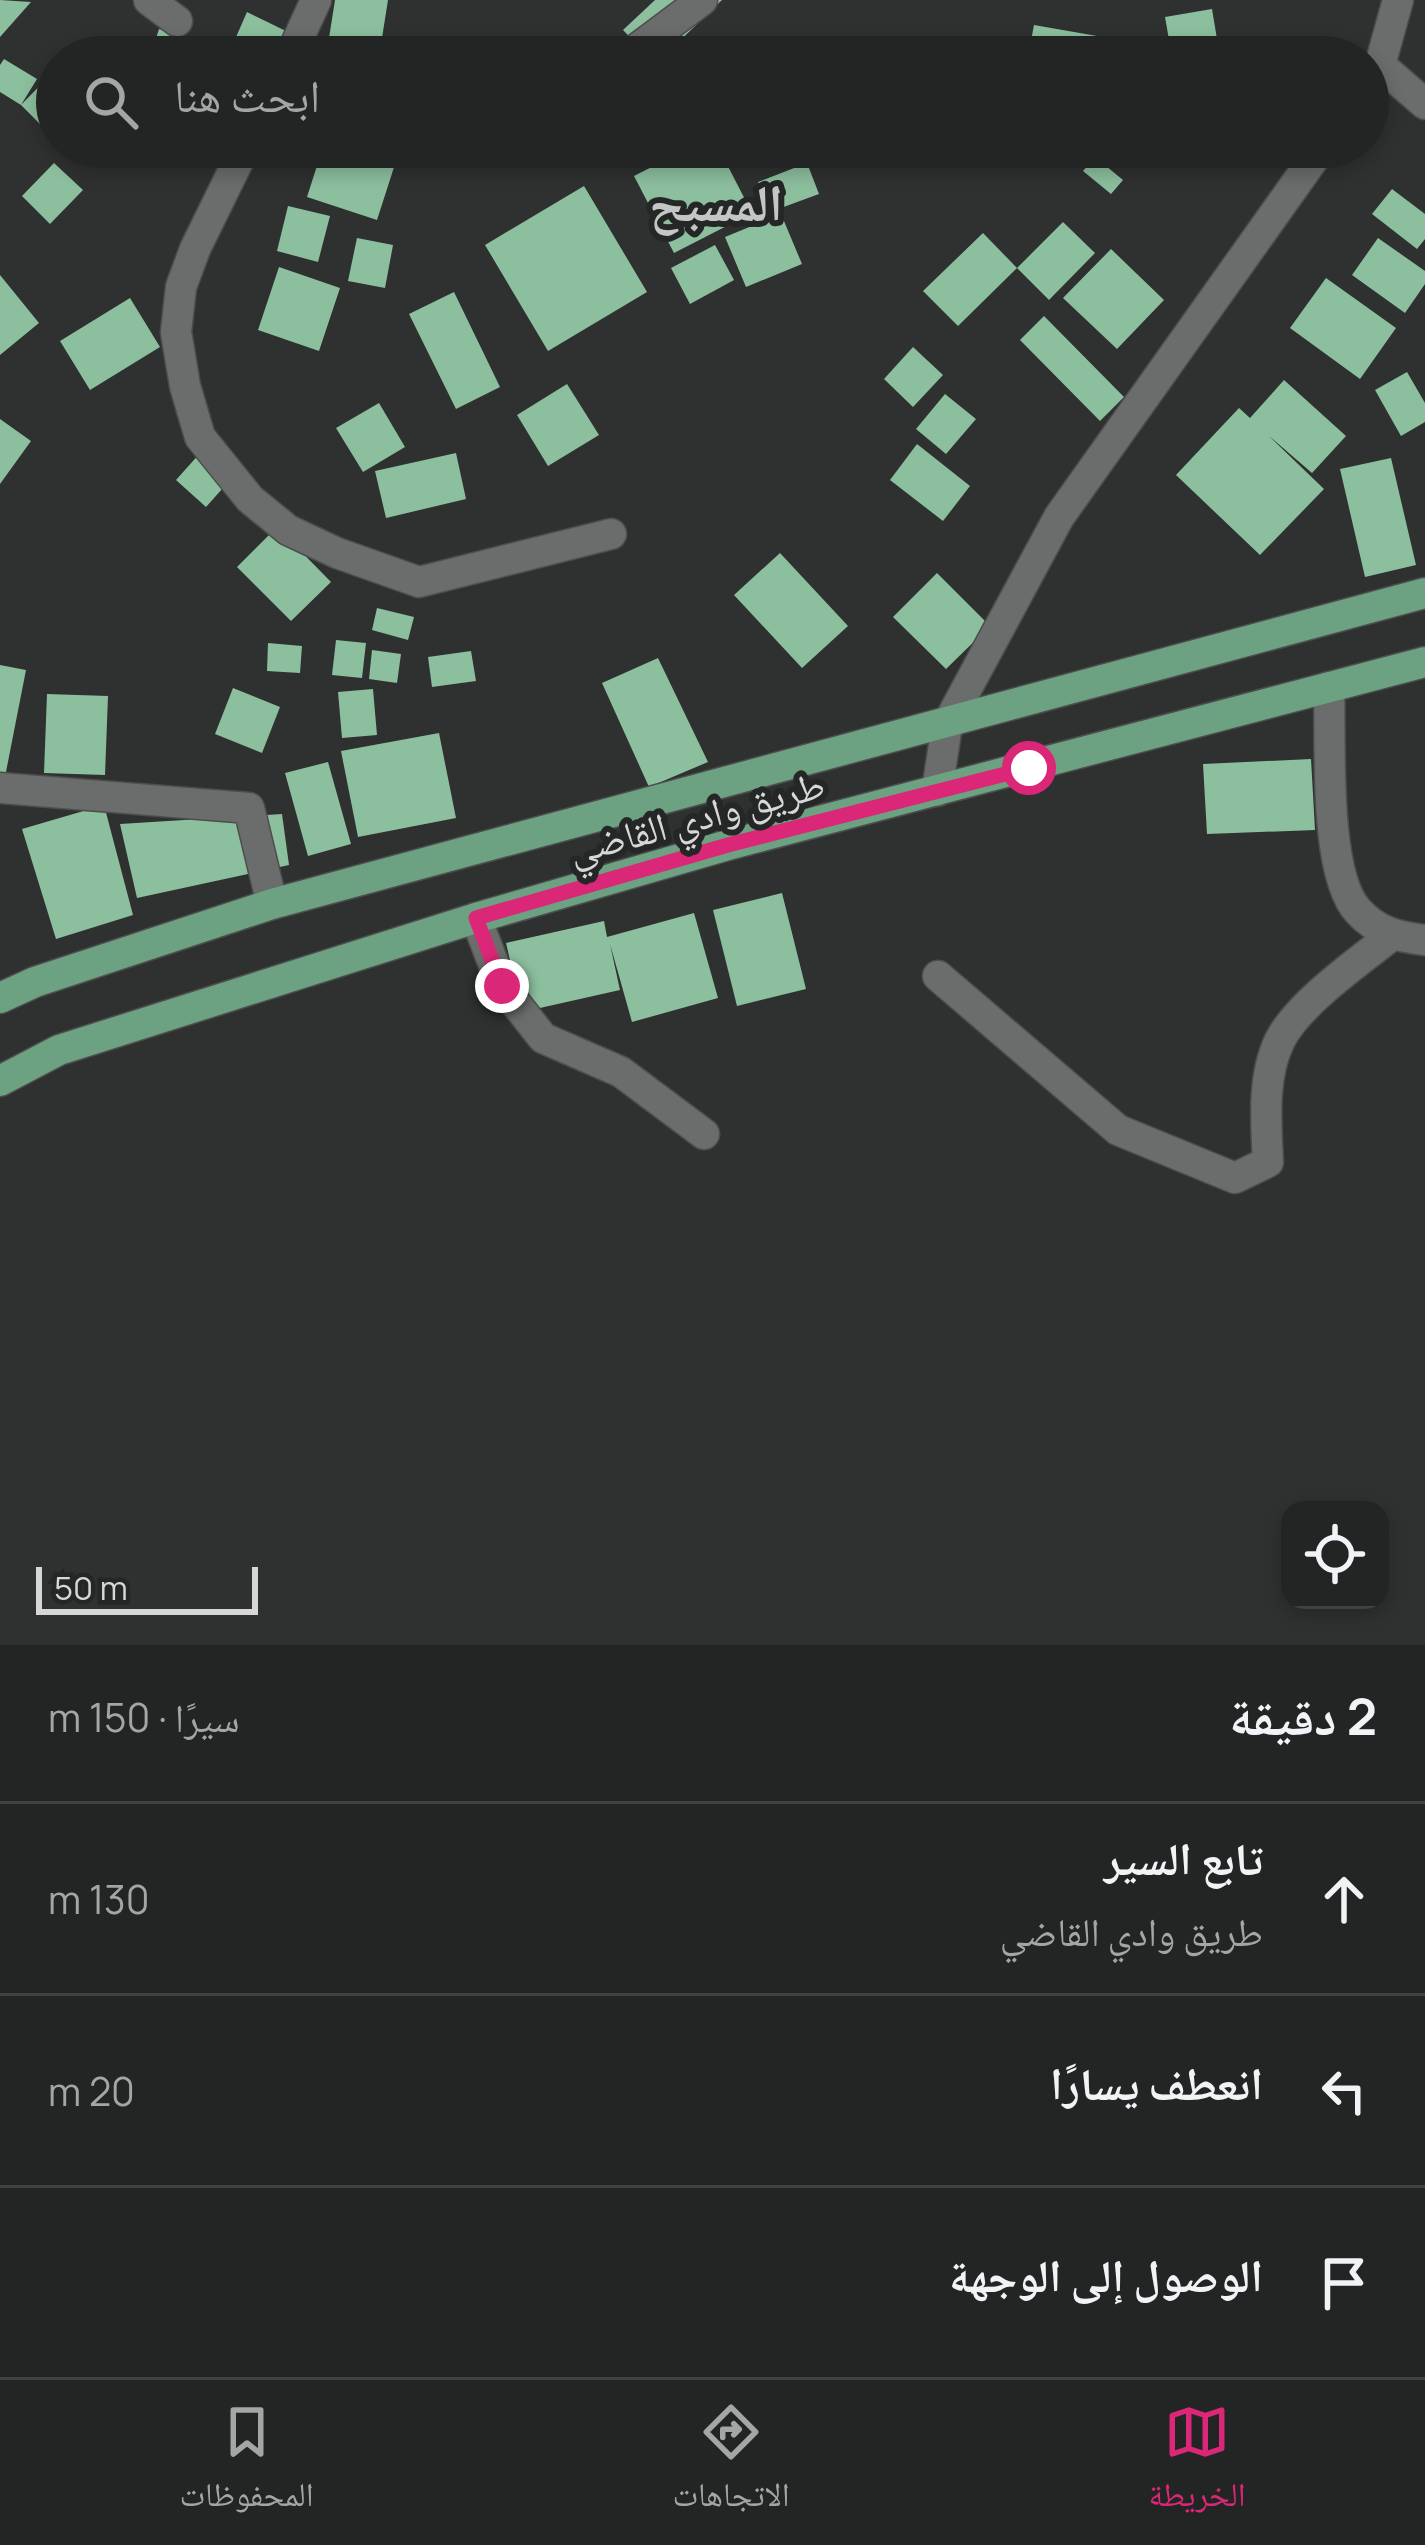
<!DOCTYPE html>
<html lang="ar">
<head>
<meta charset="utf-8">
<style>
	body { margin:0; font-family:Manrope,"Noto Naskh Arabic",sans-serif; background:#2f3131; color:#f1f3f6; direction:rtl }
	.controls { position:absolute; right:36px; bottom:36px; display:grid; overflow:hidden; border-radius:24px; box-shadow:0 6px 18px #0003 }
	.controls button { width:108px; height:108px; display:grid; place-items:center; padding:0; border:0; border-bottom:3px solid #404241; background:#232524; color:#f1f3f6; font:60px sans-serif }
	.scale { position:absolute; left:36px; bottom:30px; width:222px; box-sizing:border-box; padding-left:12px; border:6px solid #d6d7d6; border-top:0; font-size:33px; line-height:42px; white-space:nowrap; color:#d6d7d6; -webkit-text-stroke:9px #252726; paint-order:stroke }
	.stop { position:absolute; width:36px; height:36px; margin:-27px; border:9px solid #db2777; border-radius:50%; background:#fff }
	.stop.end { background:#db2777; border-color:#fff; box-shadow:0 3px 12px #0008 }
	.list { margin:0; padding:0; list-style:none }
	h2 { display:flex; justify-content:space-between; align-items:center; height:156px; margin:0; padding:0 48px; font-size:51px }
	h2 small { font-size:39px; font-weight:400; color:#a3a5a6 }
	.list li { display:grid; grid-template-columns:78px 1fr auto; gap:36px; align-items:center; box-sizing:border-box; height:192px; padding:0 48px; border-top:3px solid #404241 }
	.list b { display:block; font-size:45px; white-space:nowrap }
	.list p { margin:0; font-size:39px; white-space:nowrap; color:#a3a5a6 }
	.list em { font-size:39px; font-style:normal; color:#a3a5a6 }
	.icon { flex:none; width:66px; height:66px; fill:none; stroke:currentColor; stroke-width:2; stroke-linecap:round; stroke-linejoin:round }
	.map { position:relative; flex:none; width:1425px; height:1645px; overflow:hidden; direction:ltr }
	.search { position:absolute; background:#232524; box-shadow:0 6px 18px #0003; left:36px; right:36px; top:36px; height:132px; display:flex; align-items:center; gap:30px; box-sizing:border-box; padding:0 42px; border-radius:66px; color:#a3a5a6; font-size:45px }
	.sheet { height:732px; background:#232524 }
	nav { display:flex; justify-content:space-around; align-items:center; box-sizing:border-box; height:168px; border-top:3px solid #404241; background:#232524; font-size:33px; color:#a3a5a6 }
	nav a { display:grid; justify-items:center; gap:6px }
	nav .on { color:#db2777 }
	.map>svg:first-child { display:block }
	.building { fill:#8cbf9e }
	.lines { fill:none; stroke-linecap:round; stroke-linejoin:round }
	.minor-casing { stroke:#4c4e4d; stroke-width:33 }
	.major-casing { stroke:#4c4e4d; stroke-width:33 }
	.minor { stroke:#6a6d6b; stroke-width:30 }
	.major { stroke:#6ca182; stroke-width:30 }
	.route { stroke:#db2777; stroke-width:15 }
	.labels { text-anchor:middle; dominant-baseline:central; stroke-width:12; stroke-linejoin:round; paint-order:stroke }
	.street-label { font-size:39px; fill:#d6d7d6; stroke:#252726 }
	.district-label { font-size:51px; font-weight:bold; fill:#c3c6c4; stroke:#252726 }
</style>
</head>
<body>
<div class="map">
<svg width="1425" height="1645" viewBox="0 0 1425 1645">
	<rect width="100%" height="100%" fill="#2f3130"/>
	<path class="building" d="M0 0 31 2 0 37Z
		M335 0H388L379 57H326Z
		M655 0H722L663 57H649L623 30Z
		M1212 9 1220 57H1172L1165 17Z
		M247 12 288 32 276 57H260L233 44Z
		M1034 25 1097 36 1093 57H1028Z
		M159 29 189 39 184 57H150Z
		M4 59 37 79 21 105 0 92V65Z
		M57 68V141L21 105Z
		M323 147H353L396 161 377 220 307 197Z
		M531 147H574L565 164Z
		M691 147H718L752 213 674 253 634 176Z
		M730 147H785L740 168Z
		M1095 157 1123 180 1111 194 1083 171Z
		M54 163 83 190 50 224 22 196Z
		M807 163 819 194 770 212 758 182Z
		M584 186 647 292 548 351 485 245Z
		M1392 189 1425 214V239L1417 249 1372 214Z
		M288 206 330 216 318 262 277 251Z
		M781 214 802 264 746 287 725 237Z
		M1063 222 1095 253 1049 300 1017 268 958 326 923 291 983 233 1017 268Z
		M357 238 393 245 385 288 348 281Z
		M1378 238 1425 271V284L1405 313 1352 275Z
		M715 245 734 280 690 304 671 268Z
		M1111 249 1164 300 1117 349 1063 298Z
		M279 267 340 288 319 351 258 330Z
		M0 275 39 323 0 355Z
		M1326 278 1396 328 1360 379 1290 328Z
		M454 292 500 387 456 409 409 314Z
		M130 298 160 347 90 390 60 341Z
		M1044 316 1124 397 1100 421 1020 340Z
		M913 347 943 375 913 407 884 379Z
		M1407 372 1425 403V422L1401 436 1375 390Z
		M1284 380 1346 436 1312 473 1268 435 1324 489 1260 555 1176 475 1239 408 1250 418Z
		M567 384 599 435 548 466 517 415Z
		M945 394 976 419 946 454 916 429Z
		M379 403 405 447 363 472 336 428Z
		M0 419 31 441 0 484Z
		M917 444 970 486 943 521 890 480Z
		M201 452 231 479 206 507 176 480Z
		M456 453 466 499 386 518 375 471Z
		M1391 458 1416 565 1365 577 1340 469Z
		M277 527 331 582 291 621 237 567Z
		M780 553 848 626 802 668 734 595Z
		M937 573 990 626 946 669 893 617Z
		M377 608 414 617 408 640 372 630Z
		M336 640 366 643 362 678 332 675Z
		M268 643 302 646 300 673 267 671Z
		M372 650 401 654 397 683 369 679Z
		M471 651 476 681 432 687 428 657Z
		M658 658 708 762 649 787 602 683Z
		M0 665 26 670 5 777 0 776Z
		M233 688 280 707 262 753 215 734Z
		M373 689 377 735 342 738 338 692Z
		M47 694 108 696 105 775 44 773Z
		M439 733 456 818 358 837 341 751Z
		M1311 759 1315 830 1207 834 1203 764Z
		M328 762 351 844 308 856 285 773Z
		M104 805 133 915 56 939 22 829Z
		M282 814 289 865 137 898 120 824Z
		M782 893 806 989 737 1006 713 910Z
		M694 913 718 998 632 1022 610 944 620 990 522 1012 506 943 604 921 607 937Z"/>
	<g class="lines">
		<g class="minor-casing">
			<path id="minor" d="M149 0 177 21
				M290 57 316 0
				M626 57 702 0
				M1380 65 1425 104
				M1368 82 1380 65 1398 0
				M245 147 195 249 181 287 176 332 185 386 200 437 250 499 288 530 337 553 419 582 611 534
				M1329 687C1331 740 1323 873 1358 911 1377 932 1398 937 1425 940
				M0 788 249 808 272 904
				M937 791 947 725 1059 517 1322 147
				M476 918 502 986 543 1038 621 1072 704 1134
				M938 976 1118 1130 1235 1178 1268 1162C1266 1123 1262 1076 1280 1040 1298 1004 1359 961 1391 936"/>
		</g>
		<g class="major-casing">
			<path id="major" d="M0 998 35 982 272 904 1425 593
				M0 1081 59 1050 476 918 728 845 1425 662"/>
		</g>
		<use href="#minor" class="minor"/>
		<use href="#major" class="major"/>
	</g>
	<g class="lines">
		<path class="route" d="M502 986 476 918 728 845 1029 768"/>
	</g>
	<g class="labels">
		<g class="street-label">
			<text transform="translate(696 816) rotate(-15)">طريق وادي القاضي</text>
		</g>
		<g class="district-label">
			<text x="716" y="201">المسبح</text>
		</g>
	</g>
</svg>
<div class="controls">
<button><svg class="icon" aria-label="locate" viewBox="0 0 24 24"><circle cx="12" cy="12" r="6"/><path d="M12 2v4M12 18v4M2 12h4M18 12h4"/></svg></button>
</div>
<div class="scale">50 m</div>
<div class="stop" style="left:1029px;top:768px"></div>
<div class="stop end" style="left:502px;top:986px"></div>
<div class="search"><svg class="icon" aria-label="search" viewBox="0 0 24 24"><circle cx="10" cy="10" r="6"/><path d="M15 15l6 6"/></svg>ابحث هنا</div>
</div>
<section class="sheet">
<h2>2 دقيقة<small>سيرًا · 150 m</small></h2>
<ul class="list">
<li><svg class="icon" aria-label="ahead" viewBox="0 0 24 24"><path d="M12 20V5M6 11l6-6 6 6"/></svg><div><b>تابع السير</b><p>طريق وادي القاضي</p></div><em>130 m</em></li>
<li><svg class="icon" aria-label="left" viewBox="0 0 24 24"><path d="M17 20v-9H6M10 6l-5 5 5 5"/></svg><div><b>انعطف يسارًا</b></div><em>20 m</em></li>
<li><svg class="icon" aria-label="arrive" viewBox="0 0 24 24"><path d="M6 21V4h12l-3 4 3 4H6"/></svg><div><b>الوصول إلى الوجهة</b></div></li>
</ul>
</section>
<nav>
<a class="on"><svg class="icon" aria-label="map" viewBox="0 0 24 24"><path d="M3 6l6-2 6 2 6-2v14l-6 2-6-2-6 2zM9 4v14M15 6v14"/></svg>الخريطة</a>
<a><svg class="icon" aria-label="directions" viewBox="0 0 24 24"><path d="M12 3l9 9-9 9-9-9zM9 14v-3h6M13 9l2 2-2 2"/></svg>الاتجاهات</a>
<a><svg class="icon" aria-label="saved" viewBox="0 0 24 24"><path d="M7 4h10v16l-5-4-5 4z"/></svg>المحفوظات</a>
</nav>
</body>
</html>
